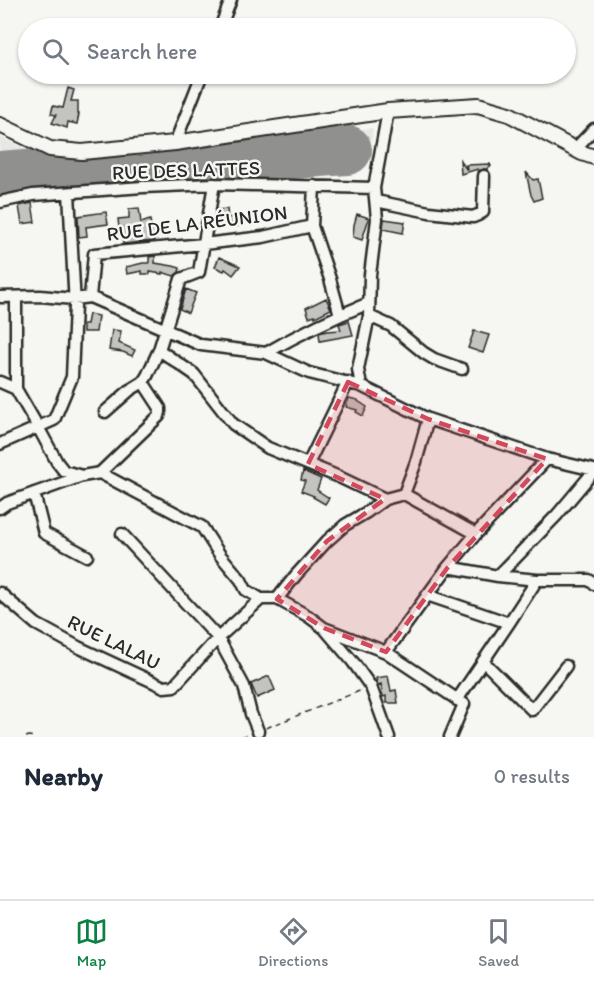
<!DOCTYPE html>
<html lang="en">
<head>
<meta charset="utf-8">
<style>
	body { margin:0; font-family:Itim,sans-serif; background:#f6f6f7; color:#1f2937 }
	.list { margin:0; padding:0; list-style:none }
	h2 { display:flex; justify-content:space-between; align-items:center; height:78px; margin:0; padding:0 24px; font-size:26px }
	h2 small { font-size:20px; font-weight:400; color:#747a83 }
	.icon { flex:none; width:33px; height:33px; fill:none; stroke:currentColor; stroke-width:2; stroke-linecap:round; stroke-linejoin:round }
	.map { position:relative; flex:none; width:594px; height:737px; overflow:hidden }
	.search { position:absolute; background:#fff; box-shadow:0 2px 4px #0004; left:18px; right:18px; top:18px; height:66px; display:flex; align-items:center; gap:15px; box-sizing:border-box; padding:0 21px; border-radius:33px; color:#747a83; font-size:22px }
	.sheet { height:162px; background:#fff }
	nav { display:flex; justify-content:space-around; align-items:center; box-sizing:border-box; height:84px; border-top:2px solid #e0e1e3; background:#fff; font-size:16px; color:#747a83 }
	nav a { display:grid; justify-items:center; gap:3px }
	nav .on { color:#0b8043 }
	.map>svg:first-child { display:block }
	.built { fill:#e7e7e3 }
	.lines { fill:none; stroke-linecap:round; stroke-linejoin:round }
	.runway { stroke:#90908e; stroke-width:50 }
	.building { fill:#c3c3c0; stroke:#2b2b2b; stroke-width:1.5 }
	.minor-casing { stroke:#2b2b2b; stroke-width:15 }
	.major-casing { stroke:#2b2b2b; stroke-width:18 }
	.path { stroke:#2b2b2b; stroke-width:1.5; stroke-dasharray:6 4.5; stroke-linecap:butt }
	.minor { stroke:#f6f6f2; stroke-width:10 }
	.major { stroke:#f6f6f2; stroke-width:14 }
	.marked { fill:#d1495b; fill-opacity:0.2; stroke:#d1495b; stroke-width:4.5; stroke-dasharray:12 8; stroke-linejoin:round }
	.labels { text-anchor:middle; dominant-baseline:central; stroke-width:5; stroke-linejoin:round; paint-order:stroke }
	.street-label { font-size:20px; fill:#2b2b2b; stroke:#f6f6f2 }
</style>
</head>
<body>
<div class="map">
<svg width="594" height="737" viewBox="0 0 594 737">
	<rect width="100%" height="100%" fill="#f6f6f2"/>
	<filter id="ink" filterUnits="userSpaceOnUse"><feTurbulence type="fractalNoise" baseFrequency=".0167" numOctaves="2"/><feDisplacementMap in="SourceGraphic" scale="12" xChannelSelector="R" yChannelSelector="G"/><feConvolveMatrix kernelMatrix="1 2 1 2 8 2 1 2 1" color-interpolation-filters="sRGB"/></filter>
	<g filter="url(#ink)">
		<path class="built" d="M373 128 368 165 0 194V137L48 159 75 160Z"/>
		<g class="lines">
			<path class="runway" d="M0 176 347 150"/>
		</g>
		<path class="building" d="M68 88 74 90 71 101H78V114H79L77 124 68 122 67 128 52 123 56 115 51 114 53 106 63 108Z
			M460 160 467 170 466 165 490 164 491 166 488 167V169H484L478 171V169L461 174Z
			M526 172 533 180 538 179 542 198 534 201 531 195Z
			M32 203 35 222 22 224 19 206Z
			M139 208 141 223 150 220 154 241 123 244 122 227 119 228 118 219 129 218V209Z
			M227 209 228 218 241 216 243 225 233 227 232 224H215L217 210Z
			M106 212 108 224 86 227 87 236 79 237 78 216Z
			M357 214 369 218 362 240 353 237 354 225Z
			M384 219 405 222 403 233 383 229Z
			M155 256V263L173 266 180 268 179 272 174 276 162 272V274L150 272V274H142V271L127 274 126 267 143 263H149V257Z
			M219 257 240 266 233 275 225 269 224 271 215 267Z
			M186 289 196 293 188 313 180 309Z
			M326 298 331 309 315 317V315L309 317 306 308Z
			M89 314 98 316 96 332H83V324H87Z
			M349 321 353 335 320 341 319 333 327 331 341 330 339 324Z
			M112 330 121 331 119 343 135 350 132 356 123 352 109 350Z
			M474 331 489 335 483 353 468 348Z
			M349 398 358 400V401L367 407 363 416 356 412 357 410 346 407Z
			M303 471 321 479 317 490 329 498 325 504 313 497 314 496 301 491 305 481 301 480Z
			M269 676 275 690 257 698 251 684Z
			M388 676 391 691 396 690 398 703H386V696L383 697 381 684 378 685 377 683 376 678Z"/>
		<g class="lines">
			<g class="minor-casing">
				<path id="minor" d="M220 28 231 0
					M175 143 202 74
					M575 149 594 129
					M214 184 199 272 181 279 159 350 194 374 233 424 268 448 339 477 385 499
					M314 186 312 226 330 279 340 315
					M376 201 429 212 473 217 478 215 483 212 484 176
					M0 202 33 195 143 187 214 184 374 188
					M0 297 40 296 74 299 90 297 201 345 266 353 309 373 361 386 428 419 547 459 594 470
					M16 297V389
					M90 297 94 254 204 244 263 237 312 226
					M369 316 391 326 424 353 434 359 462 369
					M266 353C299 334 334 317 369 303
					M0 382 16 389 38 427 57 462 64 471 82 476 100 473 202 527 220 555 241 580 246 590 261 599
					M361 386 358 369 369 316 370 275 377 219 374 188 388 111
					M105 412 130 390 143 382 147 376 159 350
					M0 444 54 420 72 377 75 306 69 193
					M308 464 348 382
					M100 473 159 416 160 412V408L143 382
					M34 493 44 533 87 556
					M404 494 476 534
					M0 508 7 503 82 476
					M122 534 218 638 244 686 251 714 258 731
					M448 567 498 576 537 580H589L594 584
					M498 576 557 515 594 471
					M0 593 36 624 78 647 164 687 174 686 218 638 261 599
					M427 595 509 623
					M261 599H277L296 575 327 541 345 525 367 512 385 499 404 494 416 462 428 419
					M277 599 308 616 324 628 353 662 371 687 389 737
					M324 628 386 652 464 704 450 737
					M386 652 448 567 476 534 547 459
					M483 661 532 710 566 666
					M457 700 509 623 537 580"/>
			</g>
			<g class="major-casing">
				<path id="major" d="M0 125 50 149 82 152 175 143 388 111 478 105 509 114 582 153 594 157"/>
			</g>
			<path class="path" d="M266 728 362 690
				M26 737 29 736 35 737
				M241 737 250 734"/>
			<use href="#minor" class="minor"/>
			<use href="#major" class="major"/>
		</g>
	</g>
	<path class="marked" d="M348 382 428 419 547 459 448 567 386 652 324 628 277 599 327 541 385 499 308 464Z"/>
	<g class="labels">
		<g class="street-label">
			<text transform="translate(186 170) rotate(-2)">RUE DES LATTES</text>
			<text transform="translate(197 223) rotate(-7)">RUE DE LA RÉUNION</text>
			<text transform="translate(114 642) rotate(26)">RUE LALAU</text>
		</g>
	</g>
</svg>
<div class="search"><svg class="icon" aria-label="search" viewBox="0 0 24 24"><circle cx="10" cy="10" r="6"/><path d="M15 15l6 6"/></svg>Search here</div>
</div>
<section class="sheet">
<h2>Nearby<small>0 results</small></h2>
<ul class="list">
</ul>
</section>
<nav>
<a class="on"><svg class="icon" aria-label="map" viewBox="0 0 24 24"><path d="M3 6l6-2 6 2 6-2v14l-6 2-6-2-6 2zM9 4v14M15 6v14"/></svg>Map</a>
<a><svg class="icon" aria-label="directions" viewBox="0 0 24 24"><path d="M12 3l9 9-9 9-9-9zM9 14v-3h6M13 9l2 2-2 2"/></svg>Directions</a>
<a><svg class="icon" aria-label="saved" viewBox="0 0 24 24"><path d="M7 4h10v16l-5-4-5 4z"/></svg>Saved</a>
</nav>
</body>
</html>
